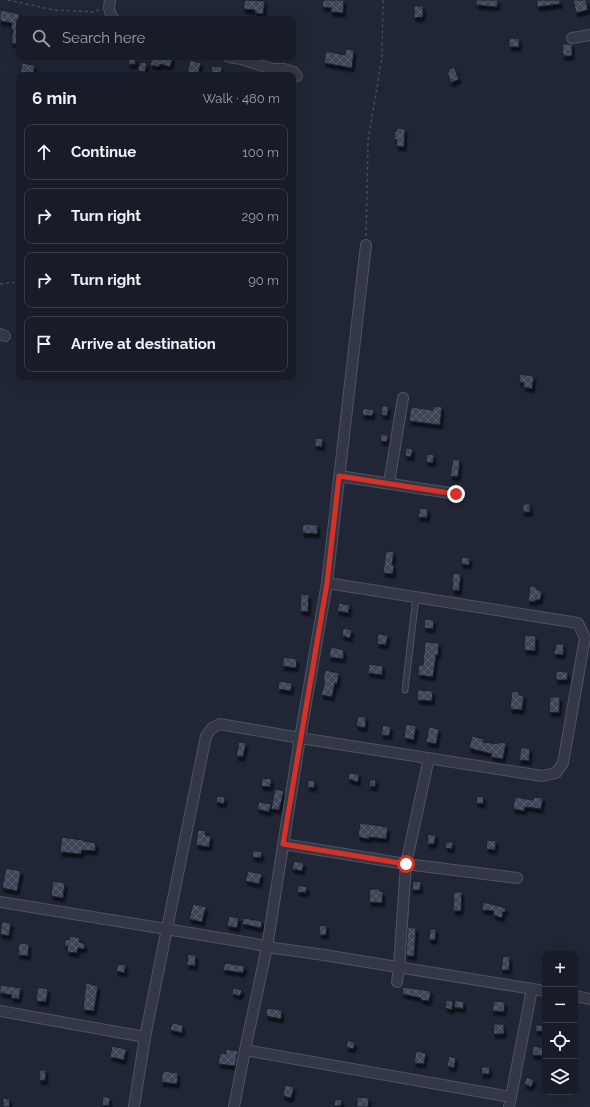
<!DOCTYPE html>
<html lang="en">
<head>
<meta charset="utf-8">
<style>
	body { margin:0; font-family:Raleway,sans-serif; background:#252934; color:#f1f3f6 }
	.controls { position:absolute; right:12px; bottom:12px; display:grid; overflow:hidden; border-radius:8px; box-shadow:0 4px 16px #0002 }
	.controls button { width:36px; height:36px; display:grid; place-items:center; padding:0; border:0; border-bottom:1px solid #363a45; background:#181c28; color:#f1f3f6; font:20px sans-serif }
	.stop { position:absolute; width:12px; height:12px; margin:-9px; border:3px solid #d93025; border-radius:50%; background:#fff }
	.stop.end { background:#d93025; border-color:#fff; box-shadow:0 1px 4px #0008 }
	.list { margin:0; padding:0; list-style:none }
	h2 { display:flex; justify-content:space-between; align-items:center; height:52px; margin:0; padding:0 16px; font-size:17px }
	h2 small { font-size:13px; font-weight:400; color:#9fa1a8 }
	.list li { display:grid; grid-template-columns:26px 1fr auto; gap:12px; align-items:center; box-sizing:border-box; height:56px; margin:0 8px 8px; padding:0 8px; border:1px solid #363a45; border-radius:8px }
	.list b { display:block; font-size:15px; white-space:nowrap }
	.list em { font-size:13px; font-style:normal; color:#9fa1a8 }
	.icon { flex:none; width:22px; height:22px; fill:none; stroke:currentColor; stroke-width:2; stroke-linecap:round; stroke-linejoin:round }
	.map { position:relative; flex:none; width:590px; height:1107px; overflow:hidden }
	.search { position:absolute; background:#181c28; box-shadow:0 4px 16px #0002; left:16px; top:16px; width:280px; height:44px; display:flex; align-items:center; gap:10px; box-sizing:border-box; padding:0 14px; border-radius:8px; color:#9fa1a8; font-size:15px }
	.panel { position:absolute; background:#181c28; box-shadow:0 4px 16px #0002; left:16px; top:72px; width:280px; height:308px; border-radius:8px }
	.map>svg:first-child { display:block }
	.building { fill:url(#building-cross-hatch); stroke:#1b202c; filter:url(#shadow) }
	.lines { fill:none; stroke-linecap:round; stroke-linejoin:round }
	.lane-casing { stroke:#4e5361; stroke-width:7 }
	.street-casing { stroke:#4e5361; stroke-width:12 }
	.path { stroke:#404e54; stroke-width:1.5; stroke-dasharray:3 3; stroke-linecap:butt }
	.lane { stroke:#343846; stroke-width:5 }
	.street { stroke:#343846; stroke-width:10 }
	.route { stroke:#d93025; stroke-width:5 }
</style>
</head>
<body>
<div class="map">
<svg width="590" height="1107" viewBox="0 0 590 1107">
	<defs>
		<pattern id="building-cross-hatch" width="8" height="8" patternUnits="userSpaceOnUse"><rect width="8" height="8" fill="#3c4456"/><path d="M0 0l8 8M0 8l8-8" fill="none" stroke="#565d6d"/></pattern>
		<filter id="shadow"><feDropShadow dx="2" dy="4" stdDeviation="1" flood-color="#0009"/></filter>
	</defs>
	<rect width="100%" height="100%" fill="#202635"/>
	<path class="building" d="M245 0 265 1 263 14 255 13V10L243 9Z
		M323 0H344L343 13 331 12V8L322 7Z
		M476 0H498L497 7 476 5Z
		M537 0H560V4L537 7Z
		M573 0H586L588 10 576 13Z
		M414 6H423V17L414 18Z
		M0 10 19 14V37L18 45 11 43 13 29H11L12 23 0 21Z
		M519 38V47H509V39Z
		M562 44H572V56H563Z
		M346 49 354 50 352 68 324 63 326 51 345 55Z
		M130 57 136 59 135 65 128 64Z
		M152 57H173L170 67 160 64 159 67 150 65Z
		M190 60 201 63 198 75H187Z
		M140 62 147 63 145 72 138 71Z
		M22 63 35 65 33 75H20Z
		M212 66 222 67 221 75H211Z
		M454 67 459 79 451 83 447 73 449 72 448 70Z
		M397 128 405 129 404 147 396 146 397 140 394 139 395 131H397Z
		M520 374 534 376 532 389 523 387 524 383 519 382Z
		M382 406H389L387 416 381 415Z
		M433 406 442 407 440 425 409 421 411 407 433 410Z
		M363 408 374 410 372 416 362 415Z
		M381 434 388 435 387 442 380 441Z
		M315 438 323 439 322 447 315 446Z
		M406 448 413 449 411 457 405 456Z
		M427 454 434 455 433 463 426 462Z
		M453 459 460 460 458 477 450 476Z
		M523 504H530V512H523Z
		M420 508 428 509 427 518 418 517Z
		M303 524 318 525 317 534 302 533Z
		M386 551 394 552 392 565H394L393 574 383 573Z
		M462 557 470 558 469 565 461 564Z
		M453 573 461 574 459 591 452 590Z
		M530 586 537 587V590L542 591 540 600H535V602L528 601Z
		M301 594 309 595 308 612 300 611Z
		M339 603 350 605 348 613 337 611Z
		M425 619 434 620 433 629 424 628Z
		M343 628 352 630 350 638 342 636Z
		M378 634 388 635 386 645 377 644Z
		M525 635 536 636 535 651 524 650Z
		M425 642 439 643 438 655H436L433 677 418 675 419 665H423Z
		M556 644H564L563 655 554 654Z
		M331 647 344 650 343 659 329 657Z
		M284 657 297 659 296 668 282 666Z
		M369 664 383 666 382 675 368 673Z
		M325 670 339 673 337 684 335 683 332 697 321 695 325 681H323Z
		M556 671 568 672 567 680H556Z
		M279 681 292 683 291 691 278 689Z
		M418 690 433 691 432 701 417 700Z
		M512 691 519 692V695L524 696 522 710 510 709Z
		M550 697H560L559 713 549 712Z
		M358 716 366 717 365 728 356 726Z
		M406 724 416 726 414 740 404 738Z
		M383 725 391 727 389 736 381 735Z
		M429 727 439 729 436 744 426 742Z
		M472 736 484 739 483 742 498 744V742L506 743 503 759 491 757 492 754 469 748Z
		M239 742 246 743 243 757 236 756Z
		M521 748H530L529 761 519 760Z
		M349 773 359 774 358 782 348 779Z
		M262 778 272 779 270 787 261 786Z
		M308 780 315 781 314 788 307 787Z
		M370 780H376L375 787 369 786Z
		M275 789 284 791 279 810 271 809Z
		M217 796 225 797 224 804 216 802Z
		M477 796 484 797 483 804 476 803Z
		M515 797 533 800 534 797 543 798 541 809 525 807 524 811 513 809Z
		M259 802 271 804 269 812 257 809Z
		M360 823 388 827 386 839 369 837V839L358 837Z
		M198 830 206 831 205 835 211 836 209 847 196 845Z
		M428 834 436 835 434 844H427Z
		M62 837 83 840V841L96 843 95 851 82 850 81 854 60 852Z
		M487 840 496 841 495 850 486 849Z
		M446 842H453L452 849 445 848Z
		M253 850 262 852 261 858 252 857Z
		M294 861 304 863 302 871 292 869Z
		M6 868 21 871 17 891 2 888Z
		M248 871 262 874 259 884 245 881Z
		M53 881 65 883 63 898 51 896Z
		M413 881 421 882 420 890H412Z
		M298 885 307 887 306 893 297 892Z
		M370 889H380L379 891 383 892 382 903 369 902Z
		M454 892H462L461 911H453Z
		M483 902 506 908 505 912H503L502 918 493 915 494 911 482 910Z
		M193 904 206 907 202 922 189 919Z
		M229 916 239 918 237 928 227 926Z
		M243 918 262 921 261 928 242 924Z
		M2 922 11 923 9 936 0 934Z
		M320 925 327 926 326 935H319Z
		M408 927 416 928 414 956H406Z
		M430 929H436L435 940H429Z
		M70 936 80 938 79 942 85 944 84 949 78 948 77 953 67 952 68 946H64L66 939 69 940Z
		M19 943 29 944 28 956 18 955Z
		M188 954 196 955 195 966 187 965Z
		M503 956 510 957 509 970H501Z
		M225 963 245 966 243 973 223 970Z
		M118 964 126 965 124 973 116 971Z
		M86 983 98 986 94 1011 83 1010Z
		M0 985 21 988 19 999 11 998 12 995 0 993Z
		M38 987 48 989 46 1002 36 1001Z
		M403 987 431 991 429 1001 421 1000V998L402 994Z
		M233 988 242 990 240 996 232 994Z
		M446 1000 453 1001 452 1010 445 1008Z
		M455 1000 464 1002 463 1009 454 1007Z
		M494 1001 505 1002 504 1012 492 1011Z
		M267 1008 282 1010 281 1019 266 1016Z
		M172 1023 183 1025 182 1033 170 1030Z
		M494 1024H504V1034H493Z
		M536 1025H545V1032L535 1031Z
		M348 1040 355 1043 353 1049 346 1047Z
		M112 1046 126 1049 124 1060 110 1057Z
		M533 1046 545 1048 544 1056 532 1055Z
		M226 1049 238 1051 235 1066 218 1064 220 1053 226 1054Z
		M416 1051 426 1053 424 1064 414 1063Z
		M449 1056 456 1058 454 1068 447 1066Z
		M482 1067H490L489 1074H481Z
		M40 1070H46L45 1081 39 1080Z
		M163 1071 178 1073 177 1084 161 1082Z
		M527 1077 534 1080 531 1087 524 1084Z
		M285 1085 294 1087 291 1098 283 1096Z
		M103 1096 110 1098 109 1106 102 1105Z
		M357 1097 369 1098 368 1107H357Z
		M3 1098 10 1099 9 1107H3Z
		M335 1099 342 1100 341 1106H334Z"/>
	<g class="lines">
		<g class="lane-casing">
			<path id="lane" d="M405 690 416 597"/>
		</g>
		<g class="street-casing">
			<path id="street" d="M110 0 109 8 112 18 114 19
				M572 38 590 35
				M229 57 241 59 272 69H284L294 72 297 76
				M0 334 5 336
				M339 476 456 494
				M389 483 403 398
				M283 844 406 864 517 878
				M0 902 166 929 250 943 267 947 324 955 545 991
				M397 982 399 967 406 864 429 758
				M575 996 590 999
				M0 1011 145 1037
				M245 1050 511 1097
				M134 1107 145 1037 206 736 212 728 220 724 300 738 542 776 556 773 563 763 585 638 578 623 327 583
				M234 1107 245 1050 267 947 300 738 327 583 366 245
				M509 1107 532 989"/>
		</g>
		<path class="path" d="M8 0 54 10 96 12 100 8
			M366 236 368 141 382 57 383 0
			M0 284 19 282"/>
		<use href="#lane" class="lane"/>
		<use href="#street" class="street"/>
	</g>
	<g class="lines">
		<path class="route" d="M406 864 283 844 327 583 339 476 456 494"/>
	</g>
</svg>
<div class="controls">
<button>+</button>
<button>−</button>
<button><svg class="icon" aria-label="locate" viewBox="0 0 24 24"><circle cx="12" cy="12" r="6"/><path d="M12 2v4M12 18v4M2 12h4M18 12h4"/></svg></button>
<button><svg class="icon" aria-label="layers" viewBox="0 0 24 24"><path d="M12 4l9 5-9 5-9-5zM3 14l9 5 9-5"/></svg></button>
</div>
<div class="stop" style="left:406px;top:864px"></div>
<div class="stop end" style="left:456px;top:494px"></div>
<div class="search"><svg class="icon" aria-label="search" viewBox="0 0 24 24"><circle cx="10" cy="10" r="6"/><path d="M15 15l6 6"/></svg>Search here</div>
<section class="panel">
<h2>6 min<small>Walk · 480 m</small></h2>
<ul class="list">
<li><svg class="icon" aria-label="ahead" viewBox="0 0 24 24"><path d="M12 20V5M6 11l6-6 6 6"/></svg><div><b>Continue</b></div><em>100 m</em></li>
<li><svg class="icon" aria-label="right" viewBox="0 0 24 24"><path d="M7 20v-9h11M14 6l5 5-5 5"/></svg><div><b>Turn right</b></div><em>290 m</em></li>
<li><svg class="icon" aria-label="right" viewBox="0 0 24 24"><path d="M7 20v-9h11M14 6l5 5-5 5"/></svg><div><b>Turn right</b></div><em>90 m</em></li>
<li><svg class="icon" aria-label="arrive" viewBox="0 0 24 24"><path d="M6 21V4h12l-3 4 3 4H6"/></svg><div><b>Arrive at destination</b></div></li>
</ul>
</section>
</div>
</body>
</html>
